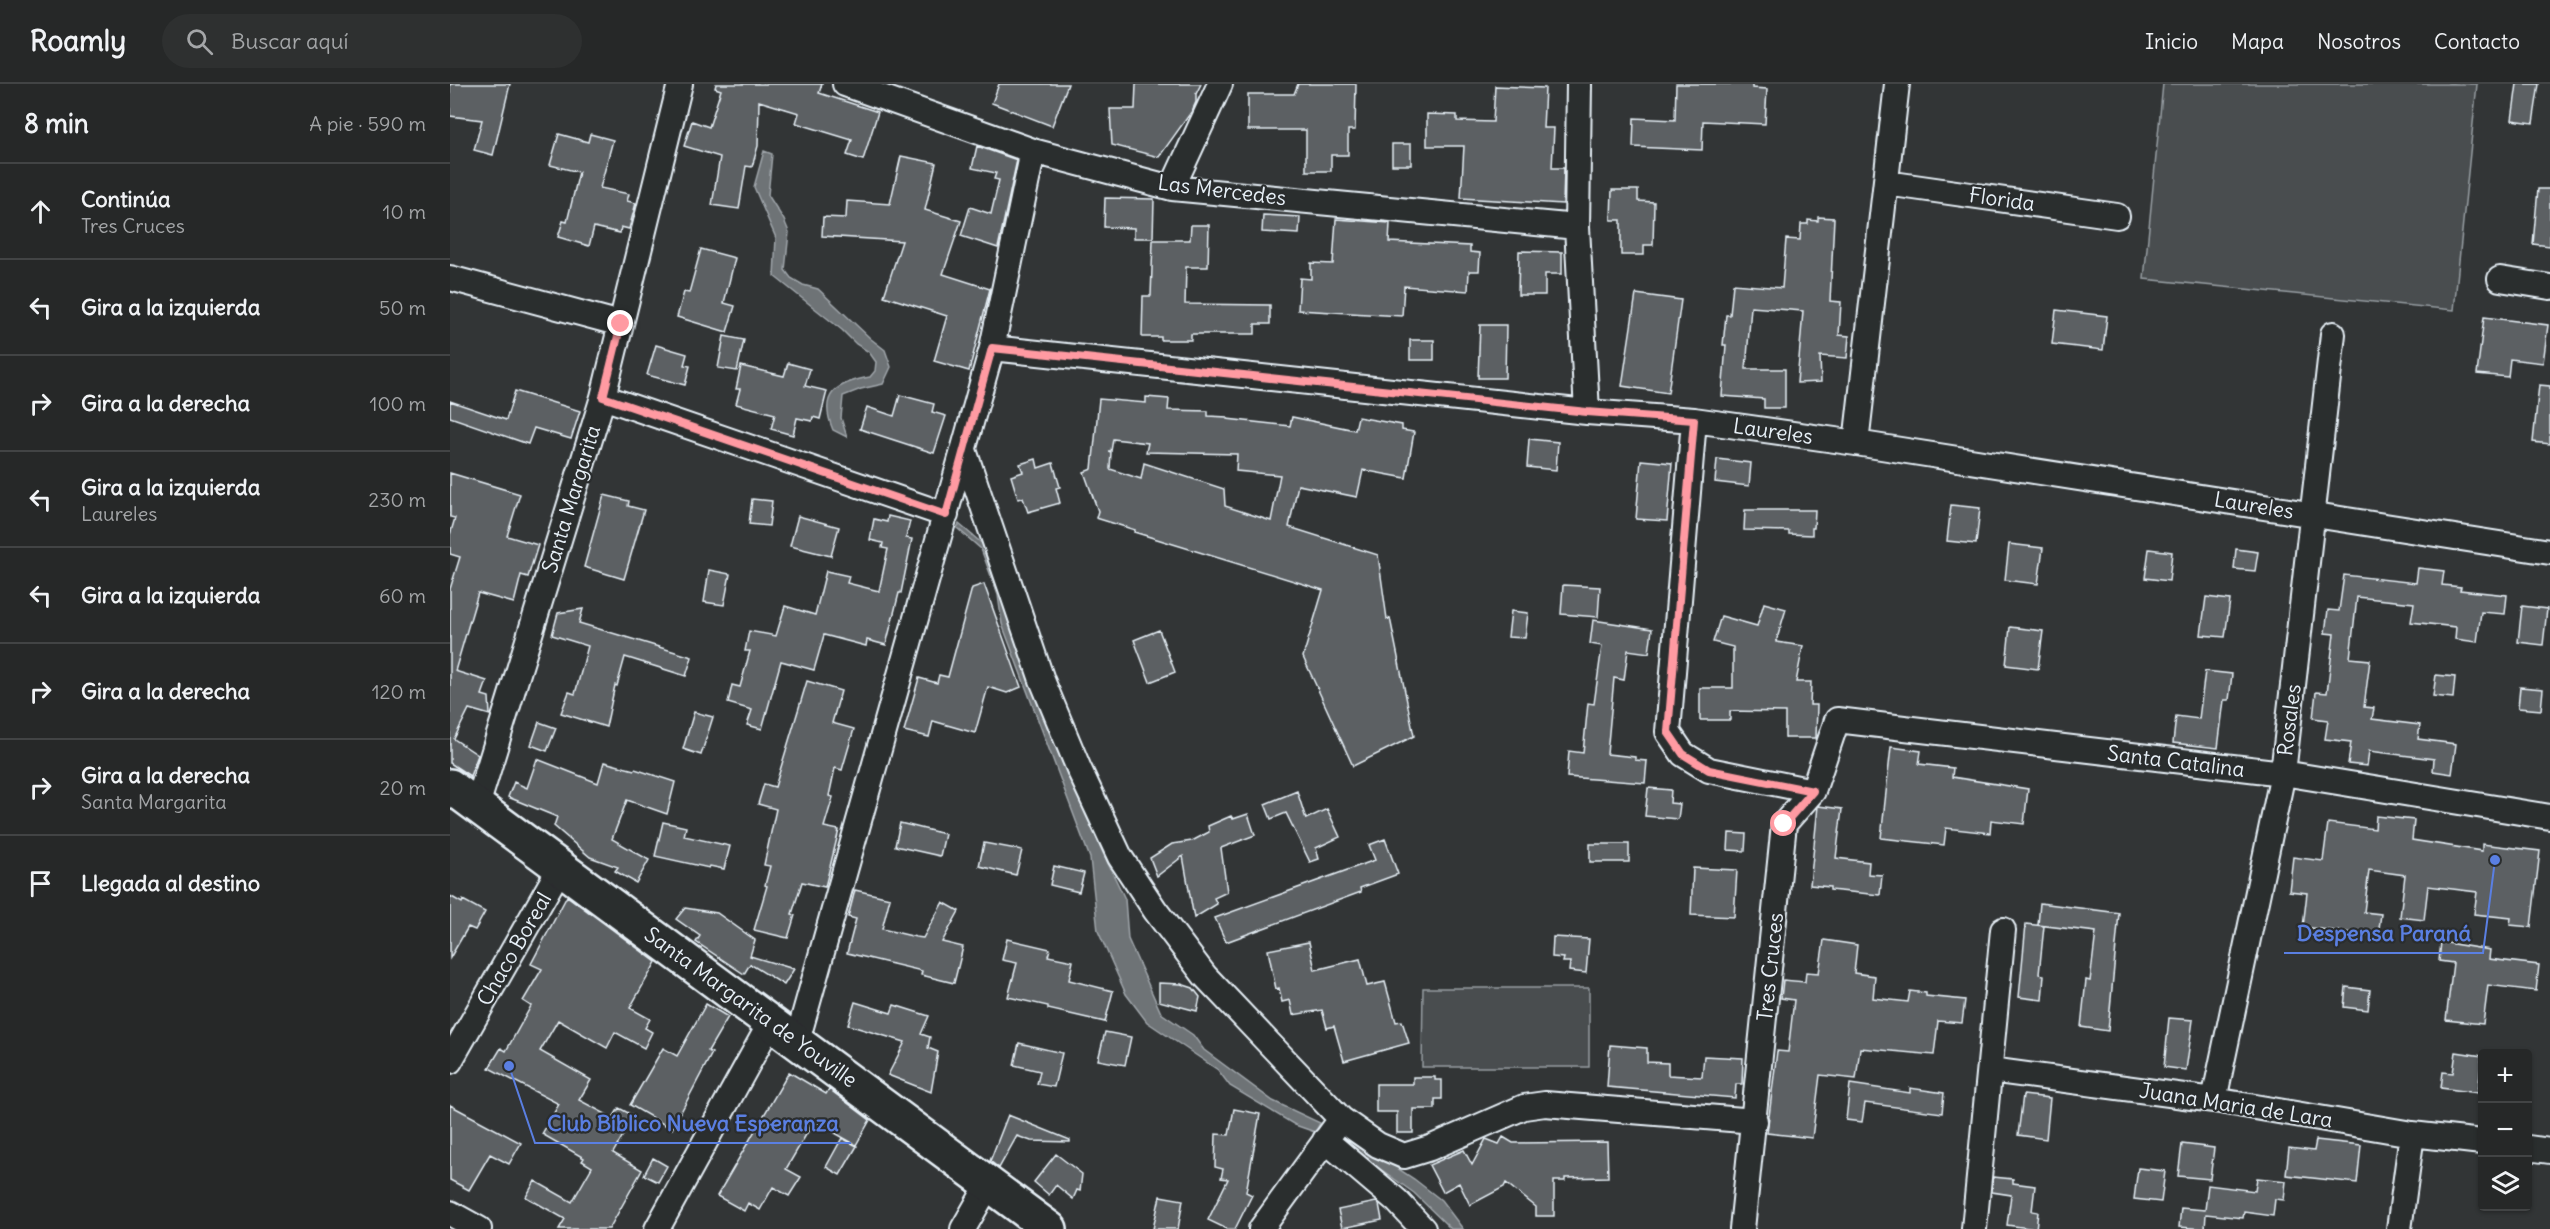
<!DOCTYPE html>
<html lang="es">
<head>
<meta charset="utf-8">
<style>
	body { margin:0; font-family:Delius,sans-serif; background:#2e3030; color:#f1f3f6 }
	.controls { position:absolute; right:18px; bottom:18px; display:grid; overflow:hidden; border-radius:6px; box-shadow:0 2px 4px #0004 }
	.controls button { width:54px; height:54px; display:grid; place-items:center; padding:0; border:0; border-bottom:2px solid #424445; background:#262828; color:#f1f3f6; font:30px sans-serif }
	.stop { position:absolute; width:18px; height:18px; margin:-14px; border:4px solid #ff9aa2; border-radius:50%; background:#fff }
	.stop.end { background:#ff9aa2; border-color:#fff; box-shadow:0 2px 6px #0008 }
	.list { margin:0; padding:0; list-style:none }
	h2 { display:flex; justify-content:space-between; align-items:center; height:78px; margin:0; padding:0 24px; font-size:26px }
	h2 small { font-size:20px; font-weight:400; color:#a4a6a8 }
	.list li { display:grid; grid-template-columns:39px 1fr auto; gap:18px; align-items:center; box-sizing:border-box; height:96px; padding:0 24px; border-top:2px solid #424445 }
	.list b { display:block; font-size:22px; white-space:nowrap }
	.list p { margin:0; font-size:20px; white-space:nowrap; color:#a4a6a8 }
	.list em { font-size:20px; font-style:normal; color:#a4a6a8 }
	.icon { flex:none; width:33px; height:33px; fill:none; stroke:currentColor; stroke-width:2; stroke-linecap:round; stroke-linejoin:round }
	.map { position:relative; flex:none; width:2100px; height:1145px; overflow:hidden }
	header { display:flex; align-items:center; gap:36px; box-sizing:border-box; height:84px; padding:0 30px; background:#262828; border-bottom:2px solid #424445 }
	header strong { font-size:28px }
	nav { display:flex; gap:33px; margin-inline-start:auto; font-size:21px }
	.search { width:420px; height:54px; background:#2e3030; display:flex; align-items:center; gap:15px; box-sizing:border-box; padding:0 21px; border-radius:33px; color:#a4a6a8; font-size:22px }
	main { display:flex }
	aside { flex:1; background:#262828 }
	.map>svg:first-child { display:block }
	.green { fill:#494d4f; stroke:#989fa4; stroke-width:1.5 }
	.water { fill:#6e7376; stroke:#9fa5aa; stroke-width:1.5 }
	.building { fill:#5c6063; stroke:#e8f1f8; stroke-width:1.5; fill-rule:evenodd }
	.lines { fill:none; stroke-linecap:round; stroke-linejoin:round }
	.minor-casing { stroke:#e8f1f8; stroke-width:28 }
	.secondary-casing { stroke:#e8f1f8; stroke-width:38 }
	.minor { stroke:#2a2d2e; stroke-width:24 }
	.secondary { stroke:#2a2d2e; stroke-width:33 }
	.route { stroke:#ff9aa2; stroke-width:8 }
	.labels { text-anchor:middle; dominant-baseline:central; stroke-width:4.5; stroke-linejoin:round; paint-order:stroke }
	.street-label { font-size:21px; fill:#e8f1f8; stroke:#2a2d2e }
	.leader { fill:none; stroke:#5a7fe2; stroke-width:2 }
	.callout-dot { fill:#5a7fe2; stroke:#2a2d2e; stroke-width:2 }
	.callout-label { font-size:22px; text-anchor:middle; font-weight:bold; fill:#5a7fe2; stroke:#2a2d2e; stroke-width:4.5; stroke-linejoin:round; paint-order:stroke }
</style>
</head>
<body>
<header>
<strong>Roamly</strong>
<div class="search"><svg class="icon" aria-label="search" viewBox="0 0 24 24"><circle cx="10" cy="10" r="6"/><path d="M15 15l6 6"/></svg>Buscar aquí</div>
<nav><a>Inicio</a><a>Mapa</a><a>Nosotros</a><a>Contacto</a></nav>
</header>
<main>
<aside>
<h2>8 min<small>A pie · 590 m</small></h2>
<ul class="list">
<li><svg class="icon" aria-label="ahead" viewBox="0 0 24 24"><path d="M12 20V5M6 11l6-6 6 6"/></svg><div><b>Continúa</b><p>Tres Cruces</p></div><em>10 m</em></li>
<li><svg class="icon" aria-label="left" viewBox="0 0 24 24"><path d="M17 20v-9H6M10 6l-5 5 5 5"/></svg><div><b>Gira a la izquierda</b></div><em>50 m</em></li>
<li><svg class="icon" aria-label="right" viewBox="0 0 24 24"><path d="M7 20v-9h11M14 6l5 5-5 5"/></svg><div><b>Gira a la derecha</b></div><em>100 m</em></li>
<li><svg class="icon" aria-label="left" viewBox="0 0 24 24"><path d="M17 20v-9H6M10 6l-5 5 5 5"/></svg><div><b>Gira a la izquierda</b><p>Laureles</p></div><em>230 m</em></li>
<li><svg class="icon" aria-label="left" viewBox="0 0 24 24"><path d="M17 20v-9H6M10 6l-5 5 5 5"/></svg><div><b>Gira a la izquierda</b></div><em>60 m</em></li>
<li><svg class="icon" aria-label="right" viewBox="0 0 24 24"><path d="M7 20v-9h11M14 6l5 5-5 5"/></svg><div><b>Gira a la derecha</b></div><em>120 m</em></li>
<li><svg class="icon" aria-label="right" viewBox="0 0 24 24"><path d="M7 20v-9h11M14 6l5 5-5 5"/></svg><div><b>Gira a la derecha</b><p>Santa Margarita</p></div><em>20 m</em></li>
<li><svg class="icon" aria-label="arrive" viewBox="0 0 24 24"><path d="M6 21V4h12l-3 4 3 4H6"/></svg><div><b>Llegada al destino</b></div></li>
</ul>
</aside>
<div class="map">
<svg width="2100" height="1145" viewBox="0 0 2100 1145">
	<rect width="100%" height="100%" fill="#323536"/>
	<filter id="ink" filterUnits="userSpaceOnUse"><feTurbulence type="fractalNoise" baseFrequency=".0167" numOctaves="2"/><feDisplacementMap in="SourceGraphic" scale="12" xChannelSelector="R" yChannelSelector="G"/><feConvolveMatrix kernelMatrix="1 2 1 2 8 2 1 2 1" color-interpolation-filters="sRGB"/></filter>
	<g filter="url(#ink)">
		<path class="green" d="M1713 0H2027L2004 226 1694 195Z
			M973 904H1139V983H972Z"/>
		<path class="water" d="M314 67 322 70 318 111 334 136 339 148 335 186 341 194 353 201 368 205 421 255 435 266 441 283 433 300 411 305 393 312 391 334 397 353 383 346C368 310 386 299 420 293L425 287 426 278 419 268 406 260 392 246 324 192 326 154 304 103Z
			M509 440 535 462 621 694 653 769 675 815 678 855 711 929 743 951 754 966 823 1017 870 1039 865 1048 845 1041 780 1002 768 986 697 938 676 910 648 847 640 774 552 540 548 511 531 465 507 444Z
			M897 1051 964 1095 991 1116 1013 1145H1001L964 1109 894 1059Z"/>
		<path class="building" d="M0 0H60L43 71 24 66 32 36 0 32Z
			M266 0H372L369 9 428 28 413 76 397 71 402 56 346 39 349 29 309 17 308 62 302 83 296 82 289 125 262 121 270 73 234 62 242 37 259 43 271 6 265 4Z
			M549 0H618L602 42 542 19Z
			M686 0H751L746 10V18L742 27 709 73 662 61 660 25H685Z
			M848 0H906L905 46H898V71H881V87H856V46H798V10H844Z
			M1226 0H1302V4L1317 5 1315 40 1253 37 1252 66 1183 63 1184 34 1225 36Z
			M2067 0H2089L2083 39 2062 36Z
			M1045 2 1095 4 1093 44H1104L1102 84H1114L1113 120 1011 114 1014 62H977V30L1007 31V37L1043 38Z
			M109 50 138 58 140 50 163 56 150 104 179 110 177 117 186 119 179 145 171 143 170 149 144 143 139 162 108 153 113 137 117 138 129 88 100 81Z
			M942 60H961V81H942Z
			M527 62 567 76 548 164 511 152 520 123 541 130 549 96 544 95 546 89 522 84Z
			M451 72 486 79 475 126 511 137 493 190 540 205 519 287 484 277 497 232 434 212 452 157 372 152 373 133 396 134 397 117 440 120Z
			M2088 105H2100V162L2083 160Z
			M1162 106H1188V117L1204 118 1203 161H1194V171H1171V136H1161Z
			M655 114 704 115 703 154H684V144L654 143Z
			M813 131 850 133 849 150 812 148Z
			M1368 133 1384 134 1380 217 1391 218 1389 251 1399 252 1397 274 1370 272 1371 298 1347 299 1353 227 1301 223 1296 285H1335V324H1314V315L1272 312 1276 261H1273L1276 231H1280L1283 200 1332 204 1336 155 1350 156 1351 140H1358V136L1368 137Z
			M886 135 940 139 939 158 1020 162V168L1030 169 1029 187H1019L1018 207 954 202 952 232 848 226 850 194 861 195V179L883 180Z
			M741 141H759L758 183H736L735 220 820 221V240H805V250H741V256H711V253H692L693 212H701L703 156H740Z
			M251 165 285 174 274 219 285 222 277 248 227 233 234 208 239 209Z
			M1069 167 1112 168V190H1095V211H1068Z
			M1186 210 1231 216 1218 309 1172 302Z
			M1606 226 1657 232 1653 266 1602 260Z
			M2034 233 2098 241 2093 279 2060 275 2058 293 2027 290Z
			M1030 241H1056L1055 294H1028Z
			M274 252 294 256 287 287 268 284Z
			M960 256H984V276H960Z
			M206 261 237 270 234 281 240 282 235 301 197 291Z
			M338 279 360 285 355 302 377 307 370 335 363 333 362 337 347 334 343 351 321 345 325 330 286 320 290 305H286L291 282 334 292Z
			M2089 301 2100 302V360L2083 358Z
			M65 307 130 327 121 355 84 344 78 360 0 333V317L56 336Z
			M450 311 484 320 482 328 496 332 484 369 410 345 417 323 444 332Z
			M696 313 719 315 718 326 758 327V332L777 333V335L840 342 842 333 905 346 908 333 952 341V346L964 348 956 394 913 386 907 413 848 401 839 443 928 471 937 535 940 534 964 652 903 682 853 573 873 506 684 448 685 446 646 434 648 427 634 388 642 385 649 315 696 319ZM663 355 698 359 696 368 787 370 786 387 830 391 821 437 775 422 774 405 694 379 691 395 660 385 661 368 658 367H661Z
			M1079 355 1108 358 1106 386 1077 383Z
			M586 375 588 384 603 379 610 403 606 404 610 419 578 428 573 414 568 415 561 392 573 388 570 380Z
			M1267 375 1301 379 1299 402 1265 398Z
			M1191 376 1222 379 1217 437 1186 435Z
			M0 389 70 410 57 452 88 461 78 493 71 491 64 519 28 509 5 587 37 597 32 611 39 613 40 631 19 625 4 655 28 671 20 692 0 679V505L10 473 0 470V451L5 434 0 433Z
			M154 411 179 417 178 422 194 426 174 495 134 483Z
			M302 415 322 417 319 442 299 440Z
			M1501 421 1530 424 1526 460 1497 457Z
			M1295 426H1365L1364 444H1362V451L1339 450V447L1294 446Z
			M348 432 389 443 381 472 340 462Z
			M438 432 460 437 456 454 462 455 451 509H449L436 561 417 556 416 562 374 551 364 586 331 577 312 645 297 641 302 626 278 619 282 601 290 603 300 567H295L299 547 326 552 335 522 365 531 376 487 399 492 397 499 429 507 438 465 432 464 433 459 420 456 424 435 437 438Z
			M1559 460 1593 464 1588 500 1555 496Z
			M1699 465 1722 468 1719 497 1695 494Z
			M1786 465 1808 468 1805 487 1784 485Z
			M1968 484 1994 487 1992 501 2011 503 2010 506 2057 511 2055 530 2031 528 2027 558 2005 555 2006 543 1961 538 1964 519 1907 513 1900 574 1920 576 1914 623 1924 624 1922 635 1970 641 1968 655 2006 660 2002 690 1983 687 1984 675 1919 667 1917 682 1898 680 1901 658 1875 655 1878 636 1863 634 1866 608 1877 609 1884 550 1875 549 1878 526 1889 527 1894 491 1966 499Z
			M259 486 280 490 274 521 254 518Z
			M534 500 571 603 557 609 538 603 525 649 483 637 479 653 454 647 469 594 487 599 489 591 498 593 522 504Z
			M1113 501 1150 503 1148 533 1111 530Z
			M1756 513 1780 516 1775 553 1751 551Z
			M1314 519 1336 525 1326 558 1353 562 1346 598H1361L1360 621H1367L1366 654H1335V628L1280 627V636H1250V604H1283V563L1263 558 1271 532 1307 542Z
			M2072 522 2097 525 2093 561 2068 558Z
			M133 525 129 539 242 573 236 592 175 573 167 602 165 601 156 643 111 629 119 608 125 610 138 562 102 551 108 529Z
			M1061 527 1078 529 1075 554 1058 553Z
			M1143 536 1202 545 1199 569 1178 566 1174 596 1164 594 1157 670 1185 673V676L1197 677 1195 699 1117 693 1119 667 1133 669 1138 619 1144 620 1152 562 1140 560Z
			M1560 543 1593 547 1588 585 1556 581Z
			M709 546 725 588 700 598 684 556Z
			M1755 587 1782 590 1779 616H1774L1768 664 1723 659 1726 632 1749 635Z
			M1986 591 2005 593 2003 614 1983 612Z
			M357 597 391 607 382 639 404 645 392 686 385 684 379 712 383 713 374 743 389 746 375 803 352 798 342 830 345 831 338 854 304 846 317 802 315 801 320 782 314 781 326 725 308 720 314 700 325 703Z
			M2070 603 2093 605 2091 626 2068 624Z
			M244 628 263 633 251 671 233 665Z
			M89 638 106 644 97 667 81 661Z
			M1441 663 1471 667 1469 680 1503 684 1502 693 1578 705 1574 740 1541 736 1540 749 1496 744 1494 761 1431 754Z
			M87 675 148 699 154 678 184 686 185 685 225 698 217 730 177 716 162 755 199 776 186 799 165 787 168 783 140 773 104 742 107 733 58 713 64 698 77 704Z
			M1198 704 1221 706 1220 719 1230 720 1228 735 1195 732Z
			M847 707 856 735 877 725 890 753 866 764 869 775 860 778 836 729 821 735 815 720Z
			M1368 722 1392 725 1386 774 1419 778 1418 790 1432 791 1430 811 1380 806V803L1360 801Z
			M798 730 805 751 771 764 777 808 764 814 767 820 744 834 733 772 707 792 700 774 722 760 742 757 759 748 758 742 781 732 783 735Z
			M1926 732 1964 736 1962 756 2032 767V760L2090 767 2081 843 2060 841 2061 834 2024 830 2027 808 1978 802 1974 836 1950 833 1955 791 1919 786 1914 828 1931 830 1928 852 1853 843 1857 809 1839 807 1843 773 1873 777 1878 739 1925 745Z
			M213 738 236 743 234 752 280 762 274 785 260 782 259 784 205 772Z
			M450 739 495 750 490 772 445 762Z
			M1279 749 1296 750 1295 767 1278 766Z
			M935 755 948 790 910 804 911 808 776 858 765 834 925 776 919 761Z
			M534 759 572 766 566 791 529 782Z
			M1140 760H1179V778H1140Z
			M604 782 634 789 629 808 600 801Z
			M1243 784 1287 786 1284 833 1241 831Z
			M405 806 440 814 432 845 466 853 473 854 493 818 509 827 492 858 513 863 504 899 471 891 472 887 397 869 406 835 398 833Z
			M0 812 12 819 13 816 35 828 25 846 18 843 0 874Z
			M117 812 206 878 180 924 200 935 195 944 202 948 194 964 165 948 157 964 108 936 90 967 141 996 129 1016 163 1034 169 1024 184 1032 163 1069 192 1086 159 1145H109L115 1135 76 1113 85 1097 122 1118 142 1083 132 1077 134 1074 92 1050 109 1020 39 984 51 964 56 967 81 922 73 917 92 885 81 880Z
			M1590 819 1669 829 1658 947 1631 943 1636 896 1640 897 1646 848 1588 841Z
			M235 824 267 829 305 856 300 872 344 885 334 901 300 880 294 890 246 858 250 852 226 835Z
			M1576 840 1594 842 1589 890 1594 891 1592 916 1569 913Z
			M1103 853 1139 855 1136 889 1119 887 1120 878H1113L1114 874 1102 873Z
			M557 855 600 865 598 872 623 877 619 896 663 907 655 938 598 925V922L558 913 567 879 552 876Z
			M1374 856 1407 861 1404 889 1425 892 1423 914 1458 918 1460 907 1476 909V912L1515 916 1512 939 1488 937 1484 971 1410 964 1406 995 1370 991 1362 1054 1317 1049 1327 967 1338 968 1344 916 1331 914 1333 896 1355 898 1356 888 1369 889Z
			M859 858 865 886 910 875 917 902 935 898 946 938 952 937 959 959 894 977 884 942 877 944 872 926 843 931 840 916 832 918 829 904 826 905 818 866Z
			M1991 858 2040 866 2039 875 2089 881 2086 907 2038 901 2033 940 1996 936 2003 879 1989 877Z
			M709 899 731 900 743 904 750 913 747 927 709 917Z
			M1896 903 1920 906 1918 926 1894 923Z
			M405 918 441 929 444 921 479 932 471 950 480 953 478 964 488 968 481 1008 438 991 455 958 398 941Z
			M256 920 278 933 258 967 262 969 222 1045 180 1021 213 964 227 972Z
			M1719 934 1743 936 1736 986 1714 983Z
			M655 948 681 953 675 981 648 976Z
			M569 959 612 969 604 1003 587 1000 590 987 564 981Z
			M1160 961 1197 964V978L1218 979V991L1252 993 1254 972 1293 974 1292 1000H1286L1285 1014 1157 1003Z
			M2006 968 2032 972 2028 1009 1991 1004 1993 988 2003 989Z
			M339 988 376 1010 379 1005 420 1036 406 1061 364 1037 336 1085 351 1093 339 1112 323 1103 310 1126 298 1119 294 1127 267 1112Z
			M963 993H985V996H992V1015H985V1025H963V1049H947V1028H926V1000H963Z
			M1400 1000 1460 1009V1004L1494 1009 1492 1029 1415 1019 1412 1038 1396 1036Z
			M1573 1011 1600 1014 1596 1055 1568 1051Z
			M0 1021 71 1059 59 1080 40 1070 19 1106 0 1096Z
			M784 1025 810 1030 796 1108 802 1111 785 1145H777L758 1136 778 1095 771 1094 773 1085 765 1083 766 1050 779 1051Z
			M558 1031 620 1056V1058L581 1057 567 1052 549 1084 540 1077Z
			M1053 1053 1063 1059 1157 1058 1158 1093 1115 1094V1097H1104V1132H1086V1123L1056 1099 1054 1103 1020 1121 1009 1099 993 1108 979 1081 1014 1066 1022 1081 1036 1055 1049 1060Z
			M392 1054 407 1062 390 1091 376 1083Z
			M1866 1056 1911 1061 1907 1099 1836 1091 1839 1064 1864 1067Z
			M1732 1060 1764 1064 1760 1095 1728 1092Z
			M606 1070 632 1090 630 1107 627 1106 623 1115 606 1101 599 1111 584 1098Z
			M203 1074 217 1082 208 1098 194 1091Z
			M1688 1084 1715 1087 1711 1118 1684 1115Z
			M1543 1093 1563 1095V1099L1585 1102 1582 1127 1588 1128 1586 1145 1557 1141 1561 1111 1542 1108Z
			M1807 1094 1836 1097 1834 1116 1825 1115 1823 1132 1794 1128 1793 1134 1756 1130 1755 1145 1729 1143 1731 1124 1755 1126 1758 1101 1805 1107Z
			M710 1112 733 1116 728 1145H703Z
			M926 1118 929 1120 932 1136 892 1144 888 1126Z"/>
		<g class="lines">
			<g class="minor-casing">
				<path id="minor" d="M395 0 583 67 722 104 1127 143
					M1129 0 1127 143 1137 328
					M1436 99 1667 132
					M722 104 770 0
					M0 194 171 240
					M2050 195 2100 203
					M542 264 1137 328 1244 336 1406 359 2100 468
					M153 313 496 431
					M1244 336 1218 648 1233 670 1259 686 1363 707
					M1406 359 1447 0
					M514 366 592 596 629 685 670 773 705 826 755 892 891 1035 928 1061 954 1072 980 1064 1074 1023 1095 1020 1305 1037
					M27 722 153 313 230 0
					M347 957 542 264 583 67
					M0 977 110 784
					M1540 986 1764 1016 1962 1050 2032 1058
					M1764 1016 1833 689 1883 250
					M875 1056 947 1117 973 1145
					M2078 1064 2100 1067
					M0 1129 29 1145
					M207 1145 321 938
					M513 1145 540 1098
					M811 1145 891 1035
					M1292 1145 1334 740 1363 707 1387 636 1833 689 2100 733
					M1524 1145 1553 846
					M1949 1145 1962 1050"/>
			</g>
			<g class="secondary-casing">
				<path id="secondary" d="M0 702 600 1145"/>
			</g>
			<use href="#minor" class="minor"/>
			<use href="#secondary" class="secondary"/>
		</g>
	</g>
	<g class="lines" filter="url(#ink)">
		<path class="route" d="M171 240 153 313 496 431 542 264 1137 328 1244 336 1218 648 1233 670 1259 686 1363 707 1334 740"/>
	</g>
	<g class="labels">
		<g class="street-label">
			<text transform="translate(772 106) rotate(7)">Las Mercedes</text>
			<text transform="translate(1552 115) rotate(8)">Florida</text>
			<text transform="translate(1323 347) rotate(8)">Laureles</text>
			<text transform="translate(121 415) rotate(-73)">Santa Margarita</text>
			<text transform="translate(1804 421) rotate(9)">Laureles</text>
			<text transform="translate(1839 636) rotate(-83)">Rosales</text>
			<text transform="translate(1726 677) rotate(7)">Santa Catalina</text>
			<text transform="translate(64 865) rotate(-60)">Chaco Boreal</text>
			<text transform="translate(1320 883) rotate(-84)">Tres Cruces</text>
			<text transform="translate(301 923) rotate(36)">Santa Margarita de Youville</text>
			<text transform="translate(1786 1021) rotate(9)">Juana Maria de Lara</text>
		</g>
	</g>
	<path class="leader" d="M2045 776L2033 869H1834M59 982L85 1059H401"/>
	<g class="callout-dot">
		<circle cx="2045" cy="776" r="6"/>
		<circle cx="59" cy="982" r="6"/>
	</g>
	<g class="callout-label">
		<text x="1934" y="857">Despensa Paraná</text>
		<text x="243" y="1047">Club Bíblico Nueva Esperanza</text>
	</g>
</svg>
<div class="controls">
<button>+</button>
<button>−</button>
<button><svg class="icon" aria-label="layers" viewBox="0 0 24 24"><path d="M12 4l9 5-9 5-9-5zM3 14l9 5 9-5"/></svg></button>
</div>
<div class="stop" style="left:1334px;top:740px"></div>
<div class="stop end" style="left:171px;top:240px"></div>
</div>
</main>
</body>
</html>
